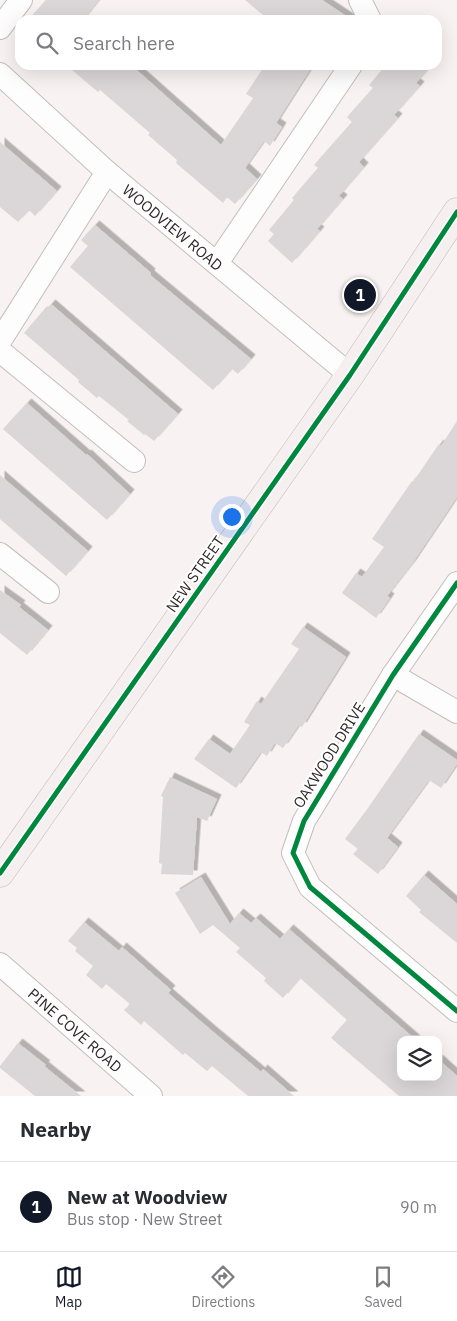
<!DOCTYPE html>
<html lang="en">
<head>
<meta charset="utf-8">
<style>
	body { margin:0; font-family:"IBM Plex Sans",sans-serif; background:#f2f2f3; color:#2b2b33 }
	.controls { position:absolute; right:15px; bottom:15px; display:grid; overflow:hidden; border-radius:10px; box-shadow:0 5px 20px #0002 }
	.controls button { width:45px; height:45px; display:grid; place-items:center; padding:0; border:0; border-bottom:1px solid #e1e1e2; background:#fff; color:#2b2b33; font:25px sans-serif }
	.you { position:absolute; left:231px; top:516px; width:18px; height:18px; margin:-12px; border:4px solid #fff; border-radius:50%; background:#1a73e8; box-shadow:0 0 0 8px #1a73e833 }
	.badge { display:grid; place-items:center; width:32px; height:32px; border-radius:50%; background:#111827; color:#fff; font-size:16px; font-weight:700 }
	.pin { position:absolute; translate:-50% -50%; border:2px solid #fff; box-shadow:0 1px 5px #0006 }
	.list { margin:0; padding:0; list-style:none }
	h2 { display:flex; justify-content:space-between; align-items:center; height:65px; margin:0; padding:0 20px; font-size:21px }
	h2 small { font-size:16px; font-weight:400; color:#7c7c81 }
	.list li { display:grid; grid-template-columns:32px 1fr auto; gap:15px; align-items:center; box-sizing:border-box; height:90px; padding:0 20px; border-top:1px solid #e1e1e2 }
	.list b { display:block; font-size:19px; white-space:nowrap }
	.list p { margin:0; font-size:16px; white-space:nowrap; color:#7c7c81 }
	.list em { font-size:16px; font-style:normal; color:#7c7c81 }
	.icon { flex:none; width:28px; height:28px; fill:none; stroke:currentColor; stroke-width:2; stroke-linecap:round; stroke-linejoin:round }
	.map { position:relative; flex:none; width:457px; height:1096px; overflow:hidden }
	.search { position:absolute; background:#fff; box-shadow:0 5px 20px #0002; left:15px; right:15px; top:15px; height:55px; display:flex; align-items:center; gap:12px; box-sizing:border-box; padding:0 18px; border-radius:15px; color:#7c7c81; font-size:19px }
	.sheet { height:155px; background:#fff }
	nav { display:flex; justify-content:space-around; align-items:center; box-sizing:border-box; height:70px; border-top:1px solid #e1e1e2; background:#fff; font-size:14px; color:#7c7c81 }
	nav a { display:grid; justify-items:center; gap:2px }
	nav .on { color:#111827 }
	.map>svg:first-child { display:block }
	.building { fill:#dbd6d7; filter:url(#shadow) }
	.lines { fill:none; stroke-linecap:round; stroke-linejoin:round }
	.minor-casing { stroke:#c3bdbe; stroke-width:24 }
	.major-casing { stroke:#c6b8b7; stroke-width:29 }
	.minor { stroke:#fefdfd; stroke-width:22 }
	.major { stroke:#f6efef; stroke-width:28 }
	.cycleway-casing { stroke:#fff; stroke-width:8 }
	.cycleway { stroke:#00873e; stroke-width:5 }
	.labels { text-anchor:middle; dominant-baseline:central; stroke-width:4; stroke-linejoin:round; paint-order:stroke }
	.street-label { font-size:15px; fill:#2d2829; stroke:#fff }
</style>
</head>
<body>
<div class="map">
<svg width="457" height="1096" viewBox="0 0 457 1096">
	<defs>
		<filter id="shadow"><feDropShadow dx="4.5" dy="-4.5" stdDeviation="0" flood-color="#0004"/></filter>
	</defs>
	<rect width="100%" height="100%" fill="#f8f2f2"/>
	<path class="building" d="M46 0H99L83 20H28Z
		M245 0H322L352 20H269Z
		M66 65H131L221 145 253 98 246 94 265 65H313L276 123 282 127 270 146 264 141 245 168 257 179 235 204 227 197 223 203 176 163 177 160 148 135 150 133 100 90 98 92Z
		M386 65H432L416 83 420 86 394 115 398 118 359 162 364 167 339 196 343 199 317 229 320 231 292 263 268 241 274 234 269 230 294 200 292 198 318 168 314 165 352 122 347 117 373 88 369 85Z
		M0 142 57 191 35 216 29 210 18 222 0 207Z
		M95 225 151 273 150 275 251 359 238 374 232 369 213 390 70 267 88 246 81 240Z
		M51 304 178 414 154 441 145 434 144 435 127 421 129 420 99 396 97 398 78 382 79 380 24 333 43 311 44 312Z
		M27 403 86 455 87 454 130 494 107 520 3 429Z
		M457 421V497L412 564 387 596 390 598 376 618 342 593 356 573 362 577 384 547 372 539 412 481 413 482 439 444 441 446Z
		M0 475 88 551 66 576 0 519Z
		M0 590 21 605 19 607 48 630 27 655 0 633Z
		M303 627 346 657 302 727 299 725 283 748 275 743 267 756 261 752 236 788 194 759 209 739 230 754 250 725 244 722 257 701 261 704 299 649 291 644Z
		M419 734 457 760V764L441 788 429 780 387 838 398 847 378 874 353 854 358 849 345 839 368 808Z
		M170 777 217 799 207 821 197 817 193 875 161 874 162 864 159 863 163 797 161 796Z
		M424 875 457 904V943L419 912 421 910 406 896Z
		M201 877 230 924 239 913 251 923 256 918 280 939 289 929 416 1040H401V1077H438V1059L457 1076V1096H399L331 1038 347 1020 300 978 283 998 264 981 266 978 236 952 240 948 213 925 200 934 175 893Z
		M84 922 119 951 122 947 171 990 168 993 212 1031 261 1072 263 1069 294 1096H248L212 1066 207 1071 185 1053 183 1055 144 1021 141 1025 124 1010 130 1004 106 984 102 989 86 975 93 966 75 951 77 948 68 941Z
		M18 1043 46 1065 44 1066 81 1096H35L0 1068V1066Z"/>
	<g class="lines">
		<g class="minor-casing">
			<g id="minor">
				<path d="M360 0 370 20"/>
				<path d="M0 28 21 0"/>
				<path id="s1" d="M0 74 107 172 350 375"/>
				<path d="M217 263 351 65"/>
				<path d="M0 341 107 172"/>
				<path d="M0 351 134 461"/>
				<path d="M0 554 48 592"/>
				<path d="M457 583 393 675 304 821 293 853 310 887 457 1011"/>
				<path d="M393 675 457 712"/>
				<path id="s2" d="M0 964 151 1096"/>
			</g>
		</g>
		<g class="major-casing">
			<path id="major" d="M0 873 350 375 457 212"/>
		</g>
		<use href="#minor" class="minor"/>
		<use href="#major" class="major"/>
		<g class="cycleway-casing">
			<path id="cycleway" d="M457 583 393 675 304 821 293 853 310 887 457 1011
				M0 873 350 375 457 212"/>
		</g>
		<use href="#cycleway" class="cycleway"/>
	</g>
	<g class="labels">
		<g class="street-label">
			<text stroke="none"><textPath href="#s1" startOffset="231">WOODVIEW ROAD</textPath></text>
			<text transform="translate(195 574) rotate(-55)">NEW STREET</text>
			<text transform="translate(329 755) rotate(-58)">OAKWOOD DRIVE</text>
			<text stroke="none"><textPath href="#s2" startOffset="100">PINE COVE ROAD</textPath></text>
		</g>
	</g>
</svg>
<div class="controls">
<button><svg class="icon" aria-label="layers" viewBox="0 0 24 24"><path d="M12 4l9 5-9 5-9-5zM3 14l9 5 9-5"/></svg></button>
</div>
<div class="you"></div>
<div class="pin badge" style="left:360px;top:295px">1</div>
<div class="search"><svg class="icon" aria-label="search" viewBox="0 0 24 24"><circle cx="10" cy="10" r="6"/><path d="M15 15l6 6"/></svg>Search here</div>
</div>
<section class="sheet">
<h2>Nearby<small></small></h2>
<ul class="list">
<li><span class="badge">1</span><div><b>New at Woodview</b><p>Bus stop · New Street</p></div><em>90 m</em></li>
</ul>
</section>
<nav>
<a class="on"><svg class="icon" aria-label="map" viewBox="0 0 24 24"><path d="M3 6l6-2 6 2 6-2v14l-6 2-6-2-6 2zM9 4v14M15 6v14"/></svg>Map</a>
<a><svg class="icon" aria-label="directions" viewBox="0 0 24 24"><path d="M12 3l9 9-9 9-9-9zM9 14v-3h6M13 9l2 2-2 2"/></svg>Directions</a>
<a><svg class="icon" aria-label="saved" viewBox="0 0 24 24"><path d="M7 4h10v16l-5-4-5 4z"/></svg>Saved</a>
</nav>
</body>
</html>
